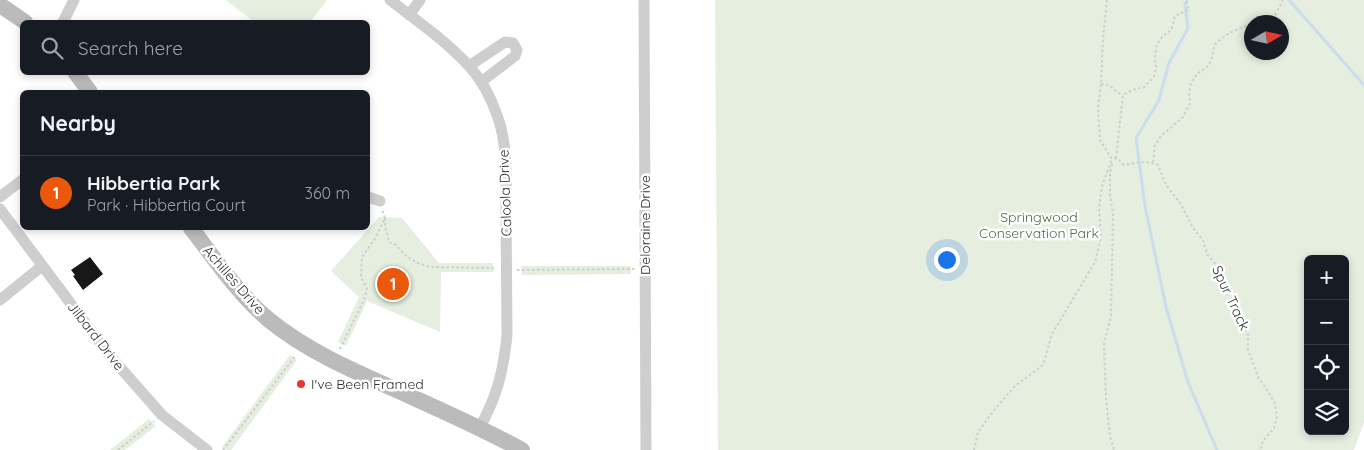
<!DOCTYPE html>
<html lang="en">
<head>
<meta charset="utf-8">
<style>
	body { margin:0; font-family:Quicksand,sans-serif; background:#20242c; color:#f1f3f6 }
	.controls { position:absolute; right:15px; bottom:15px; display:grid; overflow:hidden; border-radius:8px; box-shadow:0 2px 8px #0003 }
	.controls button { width:45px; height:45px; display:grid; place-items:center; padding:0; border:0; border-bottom:1px solid #363941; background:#171b24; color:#f1f3f6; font:25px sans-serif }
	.compass { position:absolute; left:1244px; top:15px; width:45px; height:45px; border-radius:50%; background:#171b24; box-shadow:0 2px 8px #0003; rotate:81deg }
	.you { position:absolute; left:946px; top:259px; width:18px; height:18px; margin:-12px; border:4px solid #fff; border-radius:50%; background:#1a73e8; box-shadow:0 0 0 8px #1a73e833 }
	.badge { display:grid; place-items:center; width:32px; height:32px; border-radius:50%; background:#ea580c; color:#fff; font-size:16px; font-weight:700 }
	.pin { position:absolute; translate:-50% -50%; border:2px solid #fff; box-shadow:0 1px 5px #0006 }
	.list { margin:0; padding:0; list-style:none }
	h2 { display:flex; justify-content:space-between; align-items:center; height:65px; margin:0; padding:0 20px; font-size:21px }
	h2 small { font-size:16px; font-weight:400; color:#9ea1a6 }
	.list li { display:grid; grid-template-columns:32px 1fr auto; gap:15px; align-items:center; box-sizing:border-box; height:75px; padding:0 20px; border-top:1px solid #363941 }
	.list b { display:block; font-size:19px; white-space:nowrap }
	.list p { margin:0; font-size:16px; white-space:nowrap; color:#9ea1a6 }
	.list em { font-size:16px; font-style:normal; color:#9ea1a6 }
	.icon { flex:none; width:28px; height:28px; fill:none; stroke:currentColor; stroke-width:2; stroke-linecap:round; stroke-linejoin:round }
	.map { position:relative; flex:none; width:1364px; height:450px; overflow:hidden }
	.search { position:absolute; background:#171b24; box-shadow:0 2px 8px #0003; left:20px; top:20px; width:350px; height:55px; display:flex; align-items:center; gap:12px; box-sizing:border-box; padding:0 18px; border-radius:8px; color:#9ea1a6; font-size:19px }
	.panel { position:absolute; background:#171b24; box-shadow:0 2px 8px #0003; left:20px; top:90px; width:350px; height:140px; border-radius:8px }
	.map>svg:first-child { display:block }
	.green { fill:#e5eedf; fill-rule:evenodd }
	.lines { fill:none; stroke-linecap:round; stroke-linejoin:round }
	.stream { stroke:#cbdded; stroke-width:3 }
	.building { fill:#181818 }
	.path { stroke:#cecece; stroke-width:2; stroke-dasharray:2.5 2.5; stroke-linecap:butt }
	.street { stroke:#cecece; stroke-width:11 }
	.secondary { stroke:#bbb; stroke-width:16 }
	.poi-dot { fill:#e73733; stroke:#fff; stroke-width:2 }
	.labels { text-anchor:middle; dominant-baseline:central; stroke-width:5; stroke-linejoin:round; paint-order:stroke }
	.street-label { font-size:14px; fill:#313131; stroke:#fff }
	.park-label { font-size:14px; fill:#4f6e3d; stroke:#fff }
	.poi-label { font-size:14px; fill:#313131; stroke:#fff; text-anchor:start }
</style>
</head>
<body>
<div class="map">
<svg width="1364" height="450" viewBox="0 0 1364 450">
	<rect width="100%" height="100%" fill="#fff"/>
	<path class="green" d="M226 0H327L310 22H254Z
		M715 0H1364V422L1354 450H718ZM1252 22H1282V52H1252ZM1308 259H1345V431H1308Z
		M379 217 402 218 439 263H493L494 272H441L440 332 367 301 346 346 338 342 359 297 331 271Z
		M521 266H631V274L522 275Z
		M290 355 297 360 231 450H227L222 447Z
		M149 419 156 426 125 450H110Z"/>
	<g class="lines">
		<path class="stream" d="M1187 0 1185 5 1188 28 1169 63 1159 100 1136 138 1145 206 1166 307 1188 382 1217 450
			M1289 0 1364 85"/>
	</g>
	<path class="building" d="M90 257 103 274 83 290 73 276 75 275 71 270Z"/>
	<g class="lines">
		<path class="path" d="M1107 0 1103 39 1101 84 1098 109 1100 140 1112 159C1118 157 1120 161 1124 165 1136 163 1147 160 1158 165L1166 185 1180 203 1193 228 1203 240 1207 254 1219 268 1223 285 1230 297 1239 320 1248 334V350L1259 379 1268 391 1275 404 1277 417 1274 428 1263 441 1260 450
			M1257 22 1274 17 1283 0
			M1101 84C1111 83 1114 92 1123 95
			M1116 158 1123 95 1132 90 1144 87 1154 77 1156 67 1155 56 1157 44 1163 36 1171 30 1175 16 1183 12 1189 10 1186 0
			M1153 162 1155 145 1161 136 1183 117 1190 103 1189 94 1191 83 1197 74 1207 67 1211 61 1215 44 1226 35 1240 28 1252 24
			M1112 164 1110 174V194L1113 215 1111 316 1104 344 1106 399 1110 436 1114 450
			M385 218V226L389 242 396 245 407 257 418 263 429 267 496 268
			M517 270 635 269
			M340 349 364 300 367 289 361 277 362 257 376 237 385 218 382 210
			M118 450 154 421
			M223 450 296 355
			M974 450 978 432 995 409 1015 386 1043 365 1052 334 1095 262 1101 237 1099 208 1102 186 1112 159"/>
		<path class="street" d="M390 0C416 20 446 41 469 66 481 79 491 98 497 115 508 144 506 179 506 209 506 251 507 293 507 335 505 355 502 375 495 394 491 406 485 417 480 428
			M644 0 646 450
			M409 15 420 0
			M63 22 74 0
			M469 66 505 42 513 43 517 50 515 56 481 82
			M0 197 22 180
			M368 197 380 201
			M0 209 110 356 162 415 207 450
			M0 300 42 266"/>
		<path class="secondary" d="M0 5 25 22
			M75 72 90 92
			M191 228C215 259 238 294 269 320 306 350 349 369 392 388 436 408 480 427 522 450"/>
	</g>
	<circle class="poi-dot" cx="301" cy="384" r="5"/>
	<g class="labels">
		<g class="street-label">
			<text transform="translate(505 193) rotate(-92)">Caloola Drive</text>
			<text transform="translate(645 225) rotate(-90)">Deloraine Drive</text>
			<text transform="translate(234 280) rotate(49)">Achilles Drive</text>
			<text transform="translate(1231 298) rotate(65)">Spur Track</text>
			<text transform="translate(96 336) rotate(52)">Jilbard Drive</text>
		</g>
		<g class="park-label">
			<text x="1039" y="217">Springwood<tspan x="1039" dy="16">Conservation Park</tspan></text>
		</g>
		<g class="poi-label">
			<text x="311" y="384">I've Been Framed</text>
		</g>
	</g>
</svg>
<div class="controls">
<button>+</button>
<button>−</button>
<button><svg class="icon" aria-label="locate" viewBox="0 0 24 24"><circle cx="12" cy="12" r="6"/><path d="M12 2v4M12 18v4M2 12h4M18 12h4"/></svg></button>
<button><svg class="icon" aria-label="layers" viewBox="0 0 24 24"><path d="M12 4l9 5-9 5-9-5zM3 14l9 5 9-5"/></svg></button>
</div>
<svg class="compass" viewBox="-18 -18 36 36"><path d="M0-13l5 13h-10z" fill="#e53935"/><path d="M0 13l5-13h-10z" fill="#9ea1a6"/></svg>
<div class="you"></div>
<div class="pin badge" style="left:393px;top:284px">1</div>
<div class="search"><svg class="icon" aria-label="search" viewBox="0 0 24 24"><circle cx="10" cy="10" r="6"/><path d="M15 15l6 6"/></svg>Search here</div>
<section class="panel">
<h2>Nearby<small></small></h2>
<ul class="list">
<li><span class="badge">1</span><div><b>Hibbertia Park</b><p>Park · Hibbertia Court</p></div><em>360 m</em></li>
</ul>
</section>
</div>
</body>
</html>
